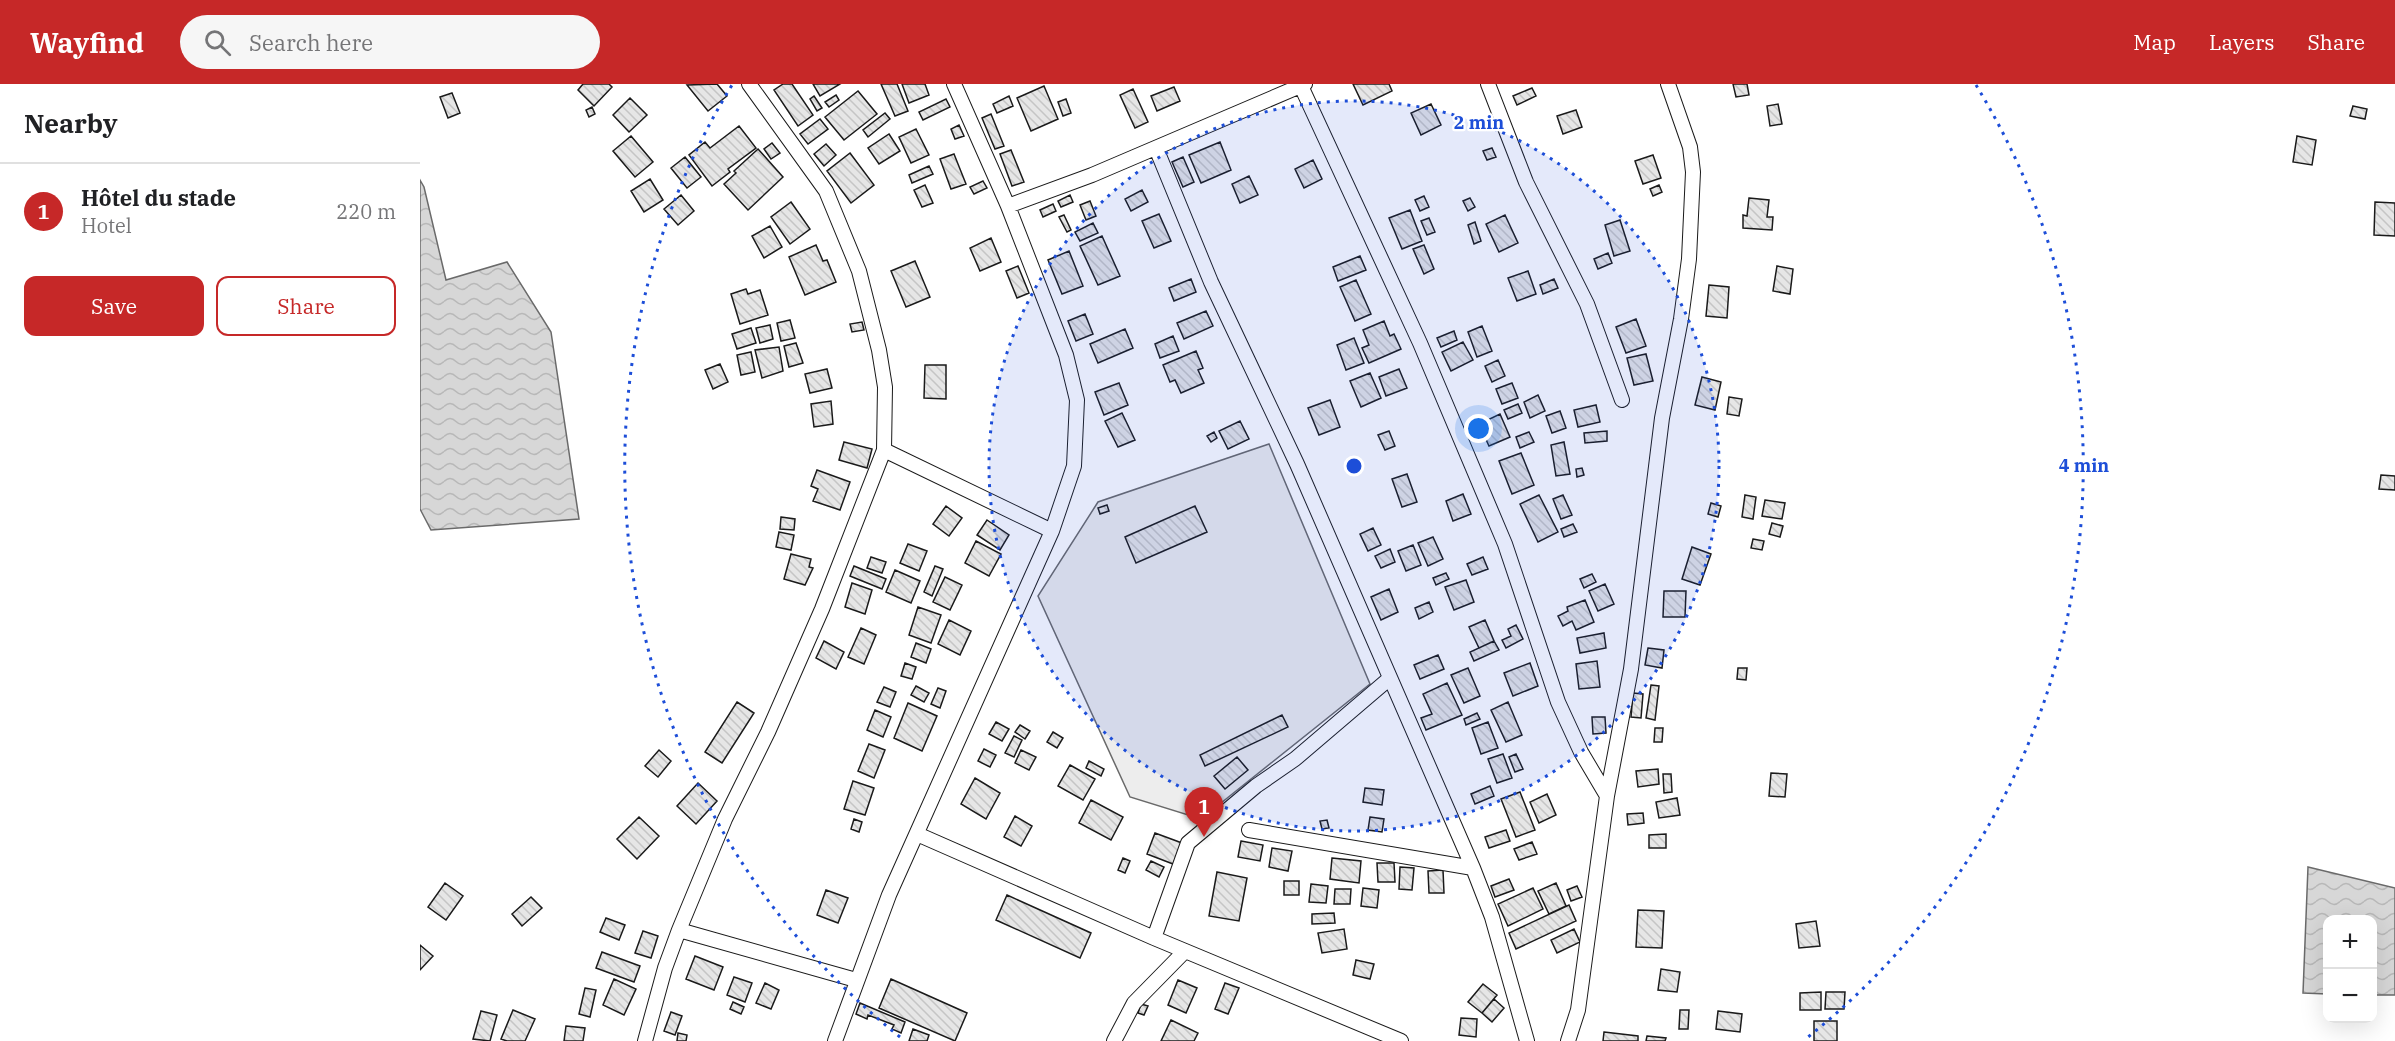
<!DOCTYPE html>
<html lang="en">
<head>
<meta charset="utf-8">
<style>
	body { margin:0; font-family:"IBM Plex Serif",serif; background:#f6f6f6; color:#202124 }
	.controls { position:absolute; right:18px; bottom:18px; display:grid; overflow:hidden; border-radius:12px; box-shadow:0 6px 24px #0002 }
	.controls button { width:54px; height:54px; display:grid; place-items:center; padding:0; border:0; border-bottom:2px solid #e0e0e0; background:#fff; color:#202124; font:30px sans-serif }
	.you { position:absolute; left:1059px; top:345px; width:21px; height:21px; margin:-15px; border:4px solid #fff; border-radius:50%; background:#1a73e8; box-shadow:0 0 0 9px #1a73e833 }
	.badge { display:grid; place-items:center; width:39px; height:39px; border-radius:50%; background:#c62828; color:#fff; font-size:20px; font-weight:700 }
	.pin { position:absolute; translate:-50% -50px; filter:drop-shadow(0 2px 3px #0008) }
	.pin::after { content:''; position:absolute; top:32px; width:21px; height:18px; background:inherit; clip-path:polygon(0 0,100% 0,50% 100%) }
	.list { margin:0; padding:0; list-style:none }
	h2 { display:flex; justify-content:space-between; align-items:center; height:78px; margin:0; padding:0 24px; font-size:26px }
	h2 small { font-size:20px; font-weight:400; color:#757577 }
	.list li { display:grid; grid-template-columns:39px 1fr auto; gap:18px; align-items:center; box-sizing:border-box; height:96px; padding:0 24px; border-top:2px solid #e0e0e0 }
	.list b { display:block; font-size:22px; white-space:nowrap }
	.list p { margin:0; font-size:20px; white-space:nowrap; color:#757577 }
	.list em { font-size:20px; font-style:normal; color:#757577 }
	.actions { display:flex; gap:12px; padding:18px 24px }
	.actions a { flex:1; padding:14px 0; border:2px solid #c62828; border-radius:12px; text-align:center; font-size:21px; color:#c62828 }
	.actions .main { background:#c62828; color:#fff }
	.icon { flex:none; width:33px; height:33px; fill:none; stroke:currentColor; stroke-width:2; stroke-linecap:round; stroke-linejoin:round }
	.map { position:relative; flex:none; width:1975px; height:957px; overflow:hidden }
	header { display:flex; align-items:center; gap:36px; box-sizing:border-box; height:84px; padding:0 30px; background:#c62828; color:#fff }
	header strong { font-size:28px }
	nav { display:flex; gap:33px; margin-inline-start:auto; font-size:21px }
	.search { width:420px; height:54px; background:#f6f6f6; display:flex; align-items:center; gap:15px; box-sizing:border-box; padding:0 21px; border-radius:33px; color:#757577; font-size:22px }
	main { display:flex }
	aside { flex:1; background:#fff }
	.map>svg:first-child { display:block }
	.park { fill:#ededed; stroke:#6a6a6a; stroke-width:1.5 }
	.water { fill:url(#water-waves); stroke:#6a6a6a; stroke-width:1.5 }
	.building { fill:url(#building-back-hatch); stroke:#1a1a1a; stroke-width:1.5 }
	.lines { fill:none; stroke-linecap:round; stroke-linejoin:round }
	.minor-casing { stroke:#1a1a1a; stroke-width:16 }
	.minor { stroke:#fff; stroke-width:14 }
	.ring { fill:none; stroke:#1d4ed8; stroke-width:3; stroke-dasharray:3 6 }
	.centre { fill:#1d4ed8; stroke:#fff; stroke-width:3 }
	.ring-label { font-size:18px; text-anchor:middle; font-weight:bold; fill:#1d4ed8; stroke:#fff; stroke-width:4.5; stroke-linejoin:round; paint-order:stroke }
</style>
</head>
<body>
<header>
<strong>Wayfind</strong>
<div class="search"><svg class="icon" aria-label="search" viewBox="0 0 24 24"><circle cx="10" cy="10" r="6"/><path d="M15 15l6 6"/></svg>Search here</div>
<nav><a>Map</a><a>Layers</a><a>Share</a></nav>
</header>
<main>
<aside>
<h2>Nearby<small></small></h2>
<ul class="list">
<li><span class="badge">1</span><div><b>Hôtel du stade</b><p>Hotel</p></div><em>220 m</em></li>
</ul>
<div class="actions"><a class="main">Save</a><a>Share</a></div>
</aside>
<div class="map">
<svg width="1975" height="957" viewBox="0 0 1975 957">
	<defs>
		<pattern id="water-waves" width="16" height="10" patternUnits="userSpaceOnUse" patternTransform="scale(1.5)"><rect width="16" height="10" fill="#d7d7d7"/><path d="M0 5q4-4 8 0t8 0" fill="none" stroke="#b8b8b8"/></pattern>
		<pattern id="building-back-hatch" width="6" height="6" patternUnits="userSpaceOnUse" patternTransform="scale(1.5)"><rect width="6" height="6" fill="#e6e6e6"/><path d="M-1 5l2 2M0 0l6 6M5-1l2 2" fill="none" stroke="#c5c5c5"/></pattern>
	</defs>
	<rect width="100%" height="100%" fill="#fff"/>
	<path class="park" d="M849 360 950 600 781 735 710 713 618 512 678 418Z"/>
	<path class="water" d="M0 96 4 103 26 196 87 178 131 248 159 435 11 446 0 425Z
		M1888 783 1975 804V911H1953L1952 836H1908L1907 910 1883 909Z"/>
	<path class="building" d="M163 0H189L192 3 174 22 158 6Z
		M297 0 307 12 288 27 267 1Z
		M363 0H372L393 31 378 42 354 6Z
		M393 0H420L400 12Z
		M461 0H477L488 27 475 32Z
		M482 0H505L509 11 489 19Z
		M933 0H969L972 7 943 21Z
		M1313 0H1327L1329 11 1316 13Z
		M624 2 638 35 611 47 597 14Z
		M754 3 760 17 737 27 731 12Z
		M1112 4 1116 12 1097 21 1093 12Z
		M713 5 728 38 715 44 700 11Z
		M438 7 457 30 424 56 405 33Z
		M32 9 40 29 28 34 20 13Z
		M416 11 419 16 409 23 405 18Z
		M394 12 402 24 397 27 390 15Z
		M589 12 593 22 577 29 573 20Z
		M210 14 227 31 209 48 193 31Z
		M526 15 530 23 503 36 499 28Z
		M646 15 651 29 643 32 638 18Z
		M1011 20 1021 41 1001 51 991 29Z
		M1358 20 1362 40 1350 42 1347 22Z
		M1933 22 1947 25 1945 35 1930 32Z
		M172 23 175 30 169 33 166 26Z
		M1156 26 1162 43 1143 50 1137 32Z
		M465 29 470 35 448 53 443 46Z
		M571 30 584 62 575 65 562 34Z
		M400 35 408 45 388 60 380 50Z
		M539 41 544 52 535 55 531 45Z
		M319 42 336 64 308 85 310 88 292 102 269 71 285 58 290 64Z
		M496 45 509 71 491 79 479 53Z
		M469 50 480 67 459 80 448 64Z
		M211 52 233 78 215 93 193 67Z
		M1877 52 1896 56 1892 81 1873 78Z
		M800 58 811 86 781 99 769 71Z
		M352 59 360 69 351 75 344 65Z
		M406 60 416 71 404 82 394 70Z
		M1072 64 1076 73 1067 76 1063 67Z
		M338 65 363 93 328 126 304 100 316 89 314 87Z
		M591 66 604 98 592 102 580 70Z
		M430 69 454 101 431 119 407 87Z
		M534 70 546 100 531 105 520 75Z
		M1233 71 1241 94 1223 100 1215 77Z
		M265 73 281 93 267 104 251 84Z
		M763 73 774 98 763 103 752 78Z
		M893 76 902 95 884 104 875 85Z
		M509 82 513 90 492 99 489 91Z
		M829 92 838 111 820 119 812 100Z
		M230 95 243 116 224 128 211 107Z
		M563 97 567 104 554 110 550 103Z
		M505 101 513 119 502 123 494 106Z
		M1239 101 1242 108 1233 112 1230 105Z
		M722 106 728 118 711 127 705 115Z
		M261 111 274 127 258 141 244 125Z
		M650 111 653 118 641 123 638 117Z
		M1004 112 1009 123 1000 127 995 116Z
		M1050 114 1055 123 1048 127 1043 117Z
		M1329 114 1349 116 1347 133H1353L1352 146 1323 144V131L1327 132Z
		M670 117 676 132 666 136 660 121Z
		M371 118 390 145 370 160 351 133Z
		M1955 118 1975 119V152L1954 151Z
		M633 120 636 127 623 133 620 126Z
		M990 126 1002 157 982 165 969 134Z
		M739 130 751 157 734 164 722 137Z
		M644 131 651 146 647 148 639 133Z
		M1085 131 1098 159 1079 168 1066 140Z
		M1009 134 1015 148 1007 151 1001 137Z
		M1200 136 1210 167 1194 172 1185 141Z
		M1055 138 1061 157 1054 160 1048 141Z
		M673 139 678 149 660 157 655 148Z
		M350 142 362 163 344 174 332 152Z
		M682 152 700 192 678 201 660 162Z
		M571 154 581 178 560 187 550 164Z
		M396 161 403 177 407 176 416 198 385 211 369 173Z
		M1004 161 1014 185 1004 190 993 165Z
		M649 167 663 202 642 210 628 176Z
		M1188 169 1192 179 1178 185 1174 175Z
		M940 172 946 186 918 197 913 183Z
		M495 177 510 213 486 223 471 187Z
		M598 182 609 209 597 214 586 187Z
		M1357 182 1373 185 1370 210 1353 207Z
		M1108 187 1116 210 1097 217 1088 194Z
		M771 195 776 208 754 217 749 204Z
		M1134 195 1138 204 1123 210 1120 201Z
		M936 196 951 230 935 237 920 203Z
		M1289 201 1309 203 1307 234 1286 232Z
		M326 205 328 210 340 206 348 231 320 240 311 210Z
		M786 227 793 242 764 255 757 239Z
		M665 230 673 250 656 257 648 237Z
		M1216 235 1226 262 1206 269 1196 243Z
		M370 236 375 254 361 257 357 239Z
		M964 237 970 252 974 250 981 265 949 279 942 264 949 261 943 246Z
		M442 238 444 246 432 248 430 240Z
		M350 241 353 255 340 259 336 244Z
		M1062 242 1072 267 1057 273 1048 248Z
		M331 244 336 259 317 265 312 250Z
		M705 245 713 264 678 279 670 260Z
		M1034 247 1037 256 1021 263 1017 254Z
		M753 252 759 267 740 274 735 260Z
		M934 254 944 279 926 286 917 261Z
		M1043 258 1053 276 1031 287 1022 268Z
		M376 259 383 279 369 283 364 262Z
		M359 263 363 287 342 294 335 266Z
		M776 267 783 284 778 286 784 299 761 309 755 296 750 298 743 281Z
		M331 268 335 288 321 291 317 271Z
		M1226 270 1233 297 1214 301 1207 274Z
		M1078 276 1085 292 1072 298 1065 282Z
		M300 280 308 298 293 305 285 286Z
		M505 281H526V315L504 314Z
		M407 285 412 304 390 309 385 290Z
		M979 285 987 304 966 312 959 293Z
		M950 289 961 314 941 323 930 297Z
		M1282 293 1301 298 1295 326 1275 321Z
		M699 299 708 321 684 331 675 308Z
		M1092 299 1098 314 1082 320 1076 305Z
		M1118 311 1125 327 1110 334 1104 318Z
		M1309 313 1322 315 1319 332 1307 330Z
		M910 316 920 343 899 351 888 324Z
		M411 317 413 340 394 343 391 320Z
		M1098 320 1102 329 1088 335 1084 326Z
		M1176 321 1180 338 1158 343 1154 326Z
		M1140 327 1146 344 1132 349 1126 332Z
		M702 329 715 356 698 363 685 337Z
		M1080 330 1090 353 1069 362 1059 340Z
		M820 337 829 355 808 365 799 347Z
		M969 347 975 362 965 366 958 351Z
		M1187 347V357L1165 359 1164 349Z
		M794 348 797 354 791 358 787 352Z
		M1109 348 1114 358 1100 364 1096 353Z
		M424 358 452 365 447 384 419 376Z
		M1144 358 1150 390 1136 392 1131 361Z
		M1101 369 1114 401 1092 410 1079 377Z
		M1162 384 1164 391 1157 393 1156 385Z
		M397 386 430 398 420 426 393 417 398 405 391 402Z
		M987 390 997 418 982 423 972 395Z
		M1961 391 1975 392V406L1959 405Z
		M1043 410 1051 430 1033 437 1026 417Z
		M1119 411 1138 448 1118 458 1100 420Z
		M1143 411 1152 431 1141 435 1133 415Z
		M1325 411 1336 413 1333 435 1322 433Z
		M1345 416 1365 419 1362 435 1342 432Z
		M1291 419 1301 422 1298 433 1288 430Z
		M687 421 689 427 680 430 678 424Z
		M526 422 542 434 529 452 513 440Z
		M775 422 787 448 716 479 705 453Z
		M361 433 375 435 374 446 360 445Z
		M567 436 589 451 580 466 557 451Z
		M1352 439 1363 442 1360 453 1349 450Z
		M1153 440 1157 448 1144 453 1141 445Z
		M953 444 961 461 948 467 940 450Z
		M359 448 374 451 371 466 356 463Z
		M1013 453 1023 475 1008 482 998 459Z
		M1333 455 1344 457 1342 466 1331 464Z
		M556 457 581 470 569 492 545 479Z
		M488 460 507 467 499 487 480 479Z
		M993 461 1001 481 986 487 978 467Z
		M1272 463 1291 470 1280 501 1262 495Z
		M970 465 975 478 961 484 955 472Z
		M371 470 391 475 389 483 393 484 385 501 364 495Z
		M451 473 466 478 462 489 447 484Z
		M1063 473 1068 485 1052 491 1047 480Z
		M434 482 466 495 462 505 430 492Z
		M515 482 523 485 512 512 504 508Z
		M475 486 500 497 491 519 466 508Z
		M1026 489 1029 495 1016 501 1013 494Z
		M1172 490 1176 498 1164 504 1160 495Z
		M525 493 542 501 530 526 513 518Z
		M1046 496 1054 518 1034 526 1025 503Z
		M432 499 452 506 445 530 425 523Z
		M1185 500 1194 520 1178 527 1169 507Z
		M969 505 978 528 961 536 951 513Z
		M1244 507H1266L1265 533H1243Z
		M1165 516 1174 538 1156 546 1152 537 1143 542 1138 532 1148 527 1147 523Z
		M1009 518 1013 528 999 535 995 524Z
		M498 523 521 531 511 559 489 551Z
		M529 536 551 547 540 571 518 560Z
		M1065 536 1074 557 1059 564 1049 543Z
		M1096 541 1103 555 1086 564 1082 556 1091 552 1088 545Z
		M441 544 456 551 444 580 428 573Z
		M1184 549 1186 564 1160 569 1157 554Z
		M404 557 424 568 416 585 396 574Z
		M1074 557 1079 566 1054 577 1050 568Z
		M496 559 511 565 506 579 491 573Z
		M1228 564 1244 566 1242 584 1225 581Z
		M1018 571 1024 585 1000 595 994 581Z
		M1177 577 1180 603 1159 605 1156 580Z
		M485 579 496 583 492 595 481 592Z
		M1110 579 1118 602 1093 612 1084 589Z
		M1048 584 1060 612 1044 619 1031 591Z
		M1318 584H1327L1326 596 1317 595Z
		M1027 599 1042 631 1006 646 1001 634 1012 630 1003 610Z
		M1231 601 1239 602 1235 636 1226 634Z
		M496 602 509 609 504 618 491 611Z
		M464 603 476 608 470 623 457 618Z
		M518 604 526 607 520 624 511 620Z
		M1213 609 1223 610 1221 634 1211 633Z
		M317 618 334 629 302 679 285 668Z
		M1088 618 1102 651 1086 658 1071 626Z
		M488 619 517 632 502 667 474 654Z
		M455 626 471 633 463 653 447 646Z
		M1057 629 1060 635 1046 641 1044 635Z
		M862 631 868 643 785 682 780 671Z
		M1172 633H1185L1186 649 1173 650Z
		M576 638 589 645 582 657 569 650Z
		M1068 638 1078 664 1061 670 1052 644Z
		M600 641 610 647 605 655 595 648Z
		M1235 644H1243L1242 658H1234Z
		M633 648 643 654 637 664 627 658Z
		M594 652 602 656 594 673 585 669Z
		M449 660 465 666 454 694 438 687Z
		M564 665 576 671 570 683 558 677Z
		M239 666 251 677 238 693 225 682Z
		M601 666 616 673 609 686 595 679Z
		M1083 670 1092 694 1077 699 1068 675Z
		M1096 670 1103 685 1095 688 1089 673Z
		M817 673 828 686 805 705 794 692Z
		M669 677 684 685 681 692 666 684Z
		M650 681 675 695 663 716 638 702Z
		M1238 685 1239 700 1218 703 1216 687Z
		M1351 689 1367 690 1365 713 1349 712Z
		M1243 690H1251L1252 708 1244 709Z
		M555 694 580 709 566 735 541 720Z
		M433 697 454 704 445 731 424 725Z
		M278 699 297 717 276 740 257 722Z
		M1070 702 1074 712 1055 720 1051 710Z
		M945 704 964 706 962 721 943 718Z
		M1100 708 1115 746 1096 753 1081 715Z
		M1127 710 1136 731 1119 739 1110 718Z
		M1257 714 1260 731 1239 734 1236 718Z
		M671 716 703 733 691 756 659 739Z
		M1223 729 1224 739 1208 741 1207 730Z
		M595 732 612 742 601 762 584 753Z
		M219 733 239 752 217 775 197 755Z
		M950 733 964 735 962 748 948 746Z
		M434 735 442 738 439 748 431 745Z
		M907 736 909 744 902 745 900 737Z
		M1086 746 1090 757 1069 764 1065 753Z
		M735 749 762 759 753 780 727 770Z
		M1246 750V764H1229V751Z
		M821 757 843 761 840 777 818 773Z
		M1112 758 1117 770 1099 776 1094 765Z
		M852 764 872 767 868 787 849 783Z
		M703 774 710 777 705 789 698 786Z
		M912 774 941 777 939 799 910 795Z
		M731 777 744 783 739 793 726 786Z
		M957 779H974L975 798H958Z
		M980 783 994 784 992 806 979 805Z
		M1023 786 1024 809H1009L1008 787Z
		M797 788 827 794 819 837 789 832Z
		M1089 795 1094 806 1075 813 1071 802Z
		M864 797H879V811H864Z
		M25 799 43 812 26 836 8 823Z
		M1136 799 1146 822 1129 830 1118 807Z
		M891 800 908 802 906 819 889 818Z
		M1157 802 1162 813 1151 817 1147 806Z
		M943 804 959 806 957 824 941 822Z
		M1113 804 1123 825 1088 842 1078 820Z
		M915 805H931L930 820H914Z
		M406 806 428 814 418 839 397 831Z
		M587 811 671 849 660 874 576 836Z
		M111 813 122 824 102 842 92 830Z
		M1149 821 1156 837 1096 865 1089 849Z
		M1218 826 1244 827 1242 864 1216 863Z
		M914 829 915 839 892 840V830Z
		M186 834 205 841 199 856 180 848Z
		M1396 837 1400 862 1379 864 1376 840Z
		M924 845 927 865 902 869 898 849Z
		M1154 845 1160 858 1137 869 1131 856Z
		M223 847 238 852 231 874 215 869Z
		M0 861 13 872 0 886Z
		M182 868 220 882 214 898 176 884Z
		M275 872 303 883 294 906 266 895Z
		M936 876 954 880 950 895 933 891Z
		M1241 885 1260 888 1257 908 1238 906Z
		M314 893 332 899 325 918 307 911Z
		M194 895 216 905 204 931 183 921Z
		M471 895 547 929 535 957 459 924Z
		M758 896 777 904 766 929 748 921Z
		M345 899 359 906 351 925 336 919Z
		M805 899 819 904 808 930 795 925Z
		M1063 900 1077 911 1062 929 1048 918Z
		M165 904 176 906 170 933 159 930Z
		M1401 908V926H1380V909Z
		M1406 908H1425L1424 925H1405Z
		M1074 915 1084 924 1072 938 1062 929Z
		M313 918 324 923 321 930 310 925Z
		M440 919 485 938 481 949 472 945 474 941 448 931 447 935 436 930Z
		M721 920 728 922 724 931 718 929Z
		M93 926 115 935 105 957H87L81 955Z
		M1260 926H1269L1268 945H1259Z
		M61 927 77 931 70 957 53 955Z
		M1298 927 1322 930 1320 948 1296 945Z
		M251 928 262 932 255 951 244 947Z
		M1041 934 1057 935 1056 953 1039 951Z
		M751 936 778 949 774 957H741Z
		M1394 937H1417V957H1394Z
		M146 942 165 944 163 957H144Z
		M493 945 509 951 507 957H489Z
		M1184 948 1218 952V957H1183Z
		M258 949 267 951 266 957H257Z
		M1227 952 1246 954 1245 957H1226Z"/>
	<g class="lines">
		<g class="minor-casing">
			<path id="minor" d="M1068 0 1106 98 1167 220 1202 316
				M881 2 1000 259 1085 460 1138 618 1161 668 1187 712
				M736 64 791 198 877 380 1053 784 1072 833 1107 957
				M588 122 672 91 885 0
				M464 366 632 447
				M829 746 1053 784
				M497 750 734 854 981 957
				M259 846 436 896
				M734 854 768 759 836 702 875 675 970 594
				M225 957 245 884 259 846 305 735 348 648 402 525 464 366 465 303 459 266 439 187 406 107 329 0
				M415 957 469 811 632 447 654 382 657 316 646 271 588 122 534 0
				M694 957 714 919 765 867
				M1148 957 1158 926 1187 712 1211 585 1242 334 1261 235 1269 175 1273 88 1270 63 1248 0"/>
		</g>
		<use href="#minor" class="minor"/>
	</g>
	<circle cx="934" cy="382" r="365" fill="#1d4ed8" fill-opacity=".12"/>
	<g class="ring">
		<circle cx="934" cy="382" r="365"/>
		<path d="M480 953A730 730 0 0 1 312 1M1556 1A730 730 0 0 1 1388 953"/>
	</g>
	<circle cx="934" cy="382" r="9" class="centre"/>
	<g class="ring-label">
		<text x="1059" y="45">2 min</text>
		<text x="1664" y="388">4 min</text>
	</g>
</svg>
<div class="controls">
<button>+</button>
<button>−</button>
</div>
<div class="you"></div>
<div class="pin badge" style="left:784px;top:753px">1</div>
</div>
</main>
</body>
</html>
